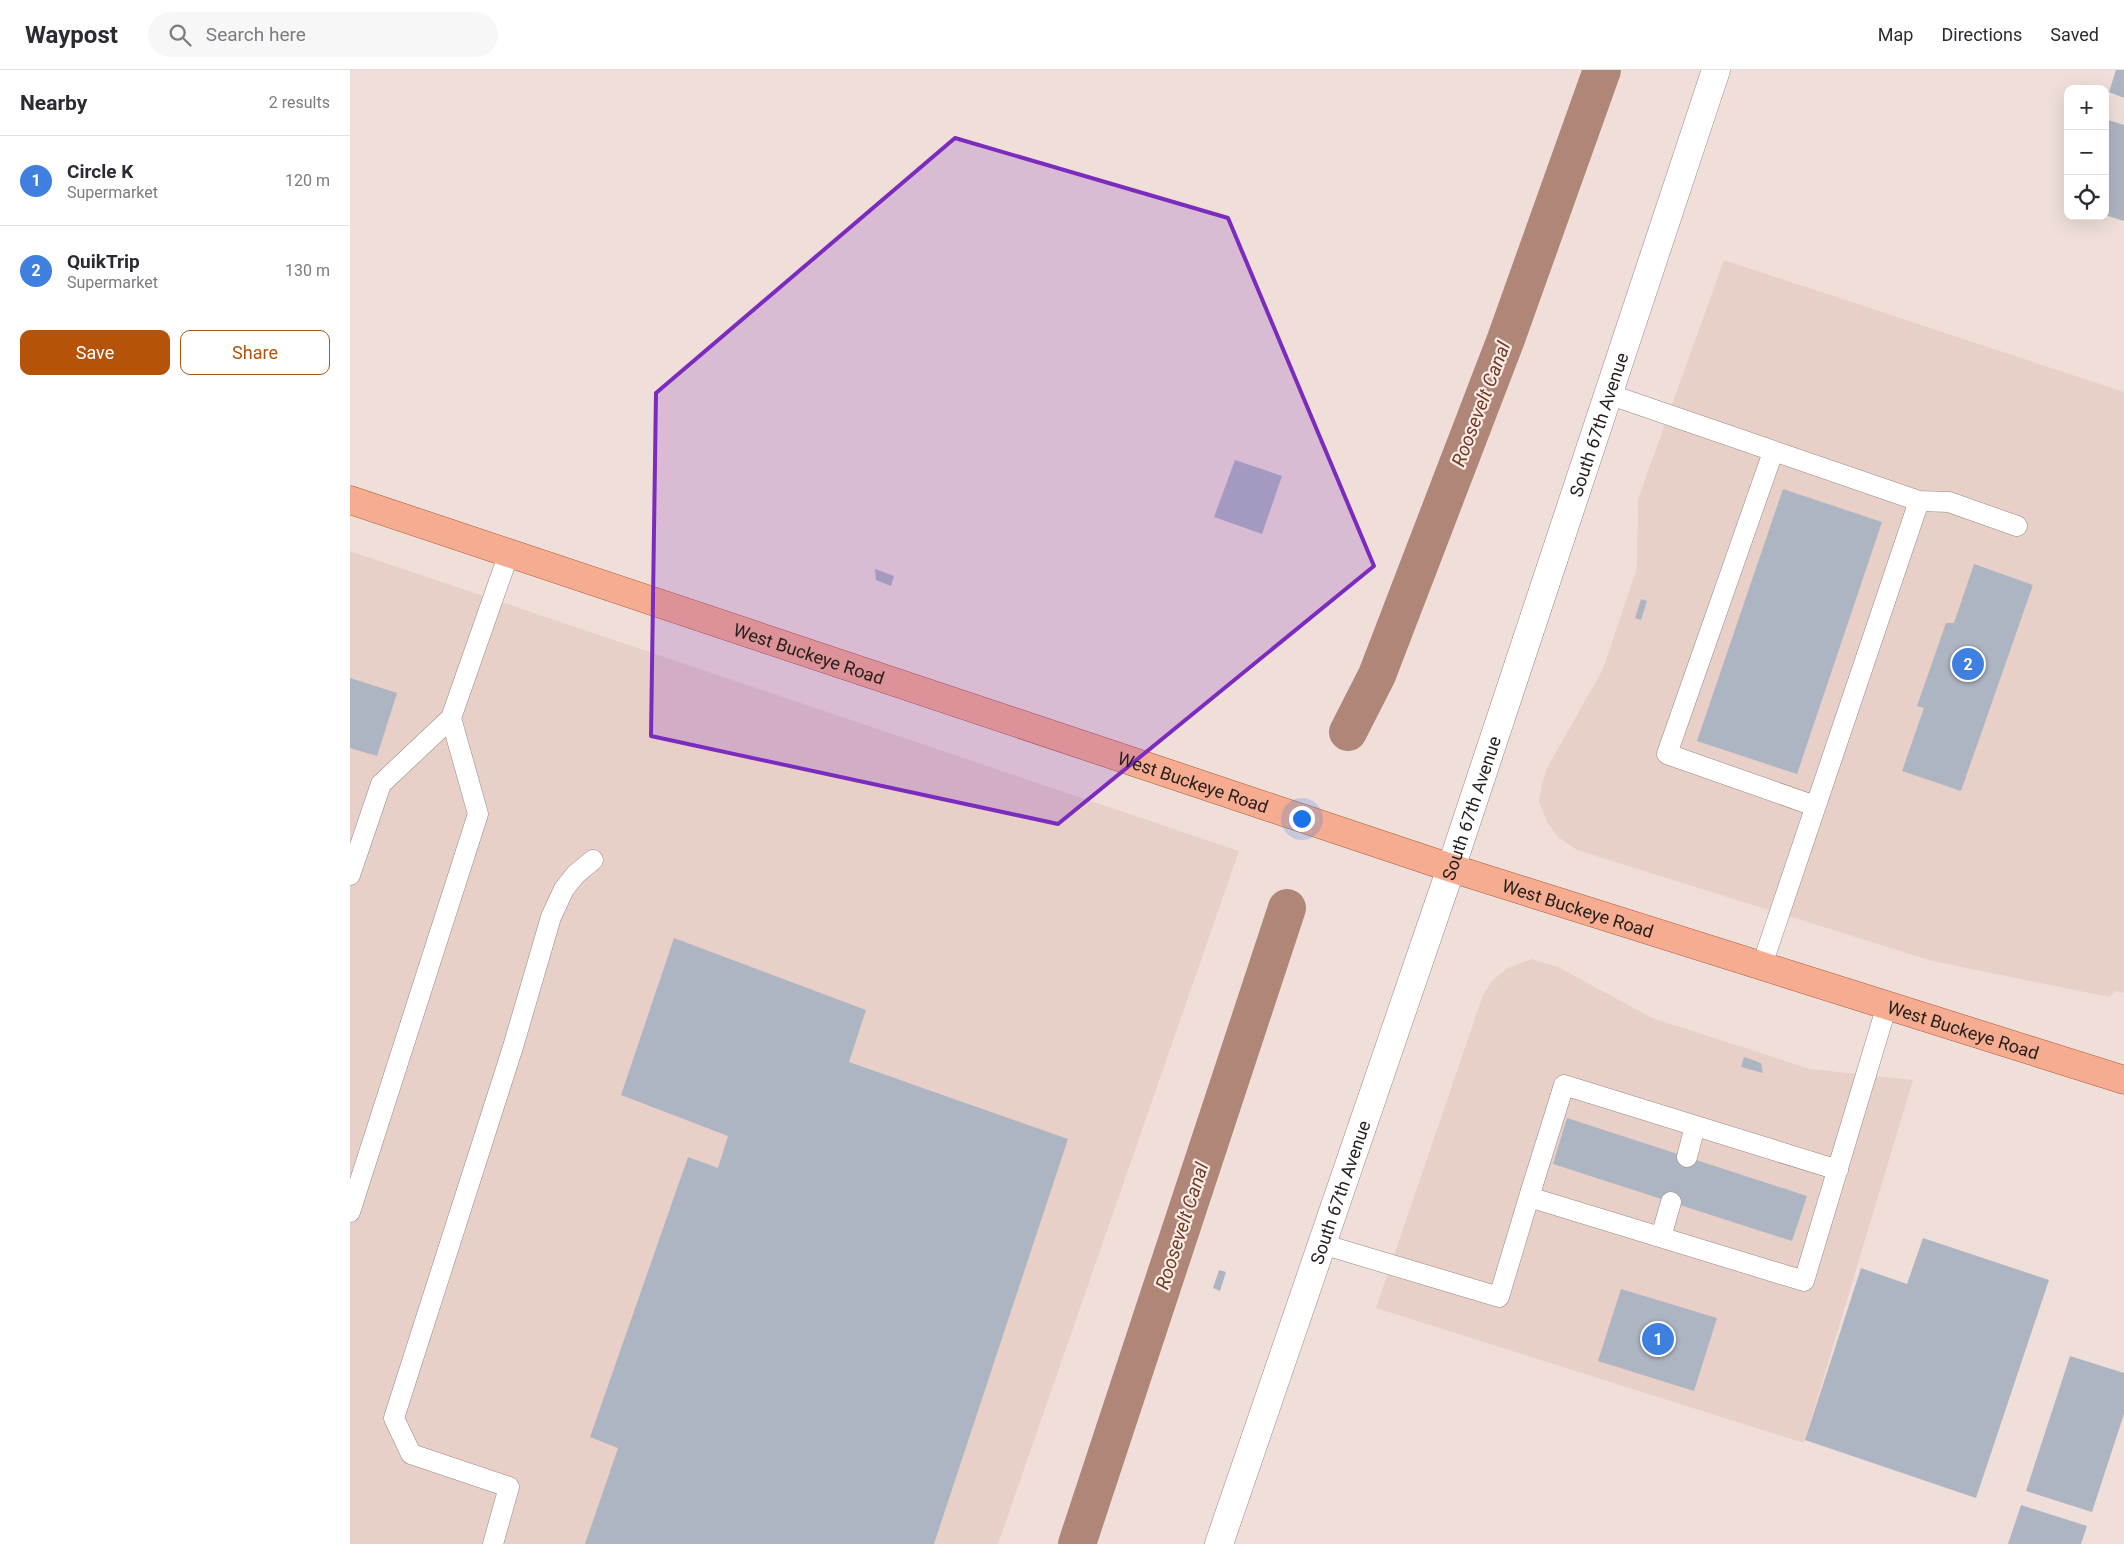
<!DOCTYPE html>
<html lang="en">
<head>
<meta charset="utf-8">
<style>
	body { margin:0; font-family:Roboto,sans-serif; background:#f7f7f7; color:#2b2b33 }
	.controls { position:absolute; right:15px; top:15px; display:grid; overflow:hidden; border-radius:10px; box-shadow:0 5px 20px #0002 }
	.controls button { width:45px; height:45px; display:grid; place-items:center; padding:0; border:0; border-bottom:1px solid #e1e1e2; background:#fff; color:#2b2b33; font:25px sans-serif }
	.you { position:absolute; left:951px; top:748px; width:18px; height:18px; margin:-12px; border:4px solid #fff; border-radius:50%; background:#1a73e8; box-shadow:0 0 0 8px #1a73e833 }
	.badge { display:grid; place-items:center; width:32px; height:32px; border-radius:50%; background:#b45309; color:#fff; font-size:16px; font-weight:700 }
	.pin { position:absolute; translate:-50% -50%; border:2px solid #fff; box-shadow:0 1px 5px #0006 }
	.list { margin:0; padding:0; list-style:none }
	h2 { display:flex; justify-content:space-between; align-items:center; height:65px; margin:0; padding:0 20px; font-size:21px }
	h2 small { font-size:16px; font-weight:400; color:#7c7c81 }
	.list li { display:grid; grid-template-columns:32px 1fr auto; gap:15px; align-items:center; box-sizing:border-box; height:90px; padding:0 20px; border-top:1px solid #e1e1e2 }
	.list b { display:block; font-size:19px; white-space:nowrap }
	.list p { margin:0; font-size:16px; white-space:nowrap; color:#7c7c81 }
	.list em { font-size:16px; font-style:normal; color:#7c7c81 }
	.actions { display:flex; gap:10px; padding:15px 20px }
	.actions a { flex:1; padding:11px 0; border:1px solid #b45309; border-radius:10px; text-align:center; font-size:18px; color:#b45309 }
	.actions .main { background:#b45309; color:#fff }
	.icon { flex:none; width:28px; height:28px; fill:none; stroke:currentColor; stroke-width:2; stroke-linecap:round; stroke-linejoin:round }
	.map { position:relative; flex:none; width:1774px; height:1474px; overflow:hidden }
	header { display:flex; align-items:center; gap:30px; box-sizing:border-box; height:70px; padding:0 25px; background:#fff; border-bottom:1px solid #e1e1e2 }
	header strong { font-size:24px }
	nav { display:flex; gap:28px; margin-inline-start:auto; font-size:18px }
	.search { width:350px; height:45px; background:#f7f7f7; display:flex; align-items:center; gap:12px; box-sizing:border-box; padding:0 18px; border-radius:28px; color:#7c7c81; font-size:19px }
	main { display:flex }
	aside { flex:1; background:#fff }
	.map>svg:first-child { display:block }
	.built { fill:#e8cfc8 }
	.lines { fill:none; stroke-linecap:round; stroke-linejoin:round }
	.canal { stroke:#b08678; stroke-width:38 }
	.building { fill:#aeb5c2 }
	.lane-casing { stroke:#978882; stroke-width:21 }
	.secondary-casing { stroke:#978882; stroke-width:29 }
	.primary-casing { stroke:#a85738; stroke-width:29 }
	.lane { stroke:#fff; stroke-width:20 }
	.secondary { stroke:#fff; stroke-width:28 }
	.primary { stroke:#f5ac91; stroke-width:28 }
	.marked { fill:#7b2cbf; fill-opacity:0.2; stroke:#7b2cbf; stroke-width:4; stroke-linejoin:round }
	.labels { text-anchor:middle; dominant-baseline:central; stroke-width:4.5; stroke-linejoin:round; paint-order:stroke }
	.street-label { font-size:18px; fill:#241e1c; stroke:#fdece6 }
	.water-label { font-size:19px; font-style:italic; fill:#723a25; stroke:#fdece6 }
</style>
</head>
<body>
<header>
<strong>Waypost</strong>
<div class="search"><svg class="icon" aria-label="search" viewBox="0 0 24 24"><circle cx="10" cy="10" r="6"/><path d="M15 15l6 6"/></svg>Search here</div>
<nav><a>Map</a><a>Directions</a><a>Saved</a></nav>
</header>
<main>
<aside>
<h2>Nearby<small>2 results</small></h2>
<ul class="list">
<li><span class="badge" style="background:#3f7fe0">1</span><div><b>Circle K</b><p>Supermarket</p></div><em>120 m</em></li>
<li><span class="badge" style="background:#3f7fe0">2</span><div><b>QuikTrip</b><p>Supermarket</p></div><em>130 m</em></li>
</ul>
<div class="actions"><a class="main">Save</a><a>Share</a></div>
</aside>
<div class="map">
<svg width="1774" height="1474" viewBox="0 0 1774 1474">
	<rect width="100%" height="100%" fill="#f0dfd9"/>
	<path class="built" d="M1374 190 1774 322V923L1766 921 1759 927 1582 891 1227 780 1208 767 1197 752 1189 731 1192 713 1197 698 1253 599 1287 498 1288 429Z
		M0 481 889 781 648 1474H0Z
		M1181 889 1208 897 1302 948 1460 999 1563 1010 1454 1373 1026 1238 1133 925 1143 910 1156 899Z"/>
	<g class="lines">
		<path class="canal" d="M998 662 1027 605 1156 269 1252 0
			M727 1474 937 838"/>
	</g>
	<path class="building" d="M1766 0H1774V28L1759 22Z
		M1755 49 1774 55V151L1755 145Z
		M885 390 932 406 912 464 864 447Z
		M1433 419 1532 452 1447 704 1347 671Z
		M1624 494 1683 515 1611 721 1552 701 1574 638 1567 636 1596 553H1604Z
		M525 499 544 506 541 516 526 510Z
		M1291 529 1297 531 1291 550 1285 548Z
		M0 608 47 623 27 686 0 678Z
		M324 868 516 940 499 992 718 1069 584 1474H235L268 1378 240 1367 338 1087 368 1098 378 1066 271 1025Z
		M1394 987 1411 993 1413 1003 1391 997Z
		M1217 1048 1457 1126 1442 1171 1203 1094Z
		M1573 1168 1699 1210 1626 1428 1455 1370 1511 1198 1557 1214Z
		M869 1200 876 1202 870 1221 863 1218Z
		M1271 1219 1367 1248 1344 1321 1248 1291Z
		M1720 1286 1774 1303V1344L1742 1442 1676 1421Z
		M1671 1435 1737 1456 1731 1474H1658Z"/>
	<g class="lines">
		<g class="lane-casing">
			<path id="lane" d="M1258 324 1569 431 1412 895
				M1423 382 1317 684 1465 736
				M1569 431 1599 432 1667 456
				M0 805 31 714 101 648 159 483
				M1337 1087 1345 1056
				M1179 1127 1214 1015 1488 1100
				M0 1142 128 744 101 648
				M1311 1167 1321 1132
				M972 1174 1149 1227 1179 1127 1454 1211 1537 935
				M143 1474 159 1417 61 1384 44 1348 163 977 201 847 214 819 226 804 243 790"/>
		</g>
		<g class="secondary-casing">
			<g id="secondary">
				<path id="s1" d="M869 1474 1101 798 1366 0"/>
			</g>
		</g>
		<g class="primary-casing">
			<g id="primary">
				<path id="s2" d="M0 430 1101 798 1774 1010"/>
			</g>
		</g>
		<use href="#lane" class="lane"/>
		<use href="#secondary" class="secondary"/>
		<use href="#primary" class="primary"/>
	</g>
	<path class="marked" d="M605 68 878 148 1024 496 708 754 301 666 306 323Z"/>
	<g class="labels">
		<g class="street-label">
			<text stroke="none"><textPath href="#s1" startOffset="1182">South 67th Avenue</textPath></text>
			<text stroke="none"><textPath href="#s2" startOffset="484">West Buckeye Road</textPath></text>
			<text stroke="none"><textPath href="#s2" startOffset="889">West Buckeye Road</textPath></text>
			<text stroke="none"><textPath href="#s1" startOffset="778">South 67th Avenue</textPath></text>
			<text stroke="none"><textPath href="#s2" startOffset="1294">West Buckeye Road</textPath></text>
			<text stroke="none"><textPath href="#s2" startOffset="1698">West Buckeye Road</textPath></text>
			<text stroke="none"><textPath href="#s1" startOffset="372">South 67th Avenue</textPath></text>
		</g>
		<g class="water-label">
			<text transform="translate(1131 334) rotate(-69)">Roosevelt Canal</text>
			<text transform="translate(832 1156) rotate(-72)">Roosevelt Canal</text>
		</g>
	</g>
</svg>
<div class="controls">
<button>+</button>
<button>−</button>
<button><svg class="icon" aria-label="locate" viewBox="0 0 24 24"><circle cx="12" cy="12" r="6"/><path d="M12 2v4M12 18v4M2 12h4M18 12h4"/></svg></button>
</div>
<div class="you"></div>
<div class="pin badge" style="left:1308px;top:1269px;background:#3f7fe0">1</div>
<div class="pin badge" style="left:1618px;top:594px;background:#3f7fe0">2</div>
</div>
</main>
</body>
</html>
